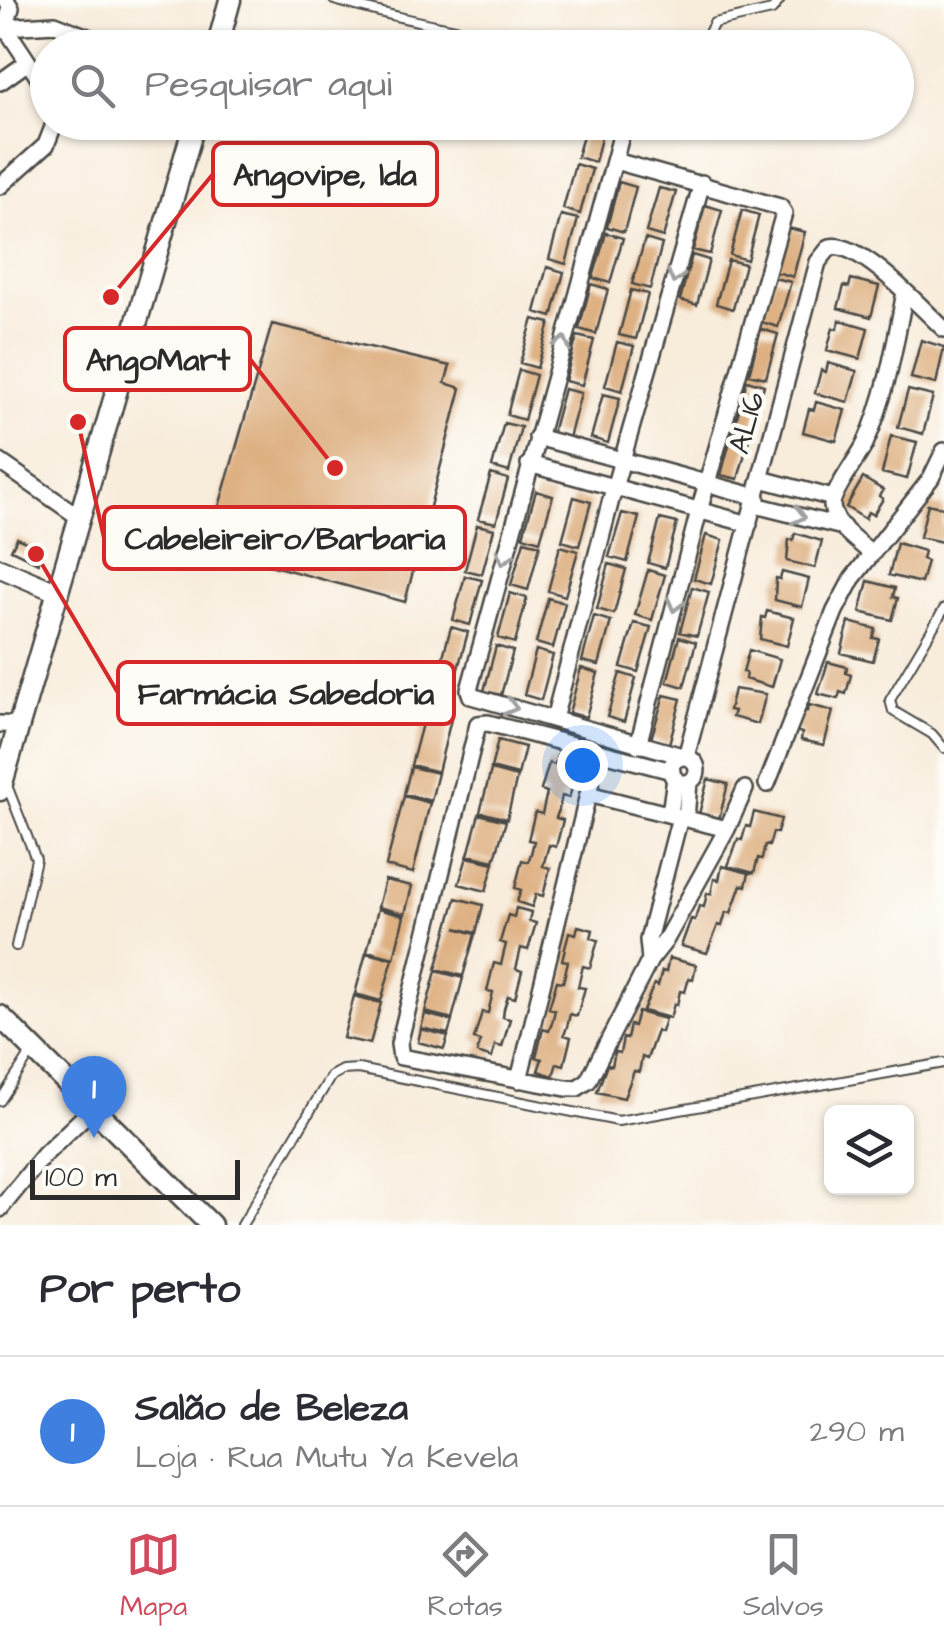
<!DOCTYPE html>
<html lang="pt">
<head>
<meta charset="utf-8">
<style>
	body { margin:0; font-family:"Architects Daughter",sans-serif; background:#f7f7f7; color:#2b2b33 }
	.controls { position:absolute; right:30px; bottom:30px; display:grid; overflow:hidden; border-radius:15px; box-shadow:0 2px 8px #0004 }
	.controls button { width:90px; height:90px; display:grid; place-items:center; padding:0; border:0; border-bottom:2px solid #e1e1e2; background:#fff; color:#2b2b33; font:50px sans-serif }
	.scale { position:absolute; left:30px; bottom:25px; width:210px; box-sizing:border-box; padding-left:10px; border:5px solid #2b2b2b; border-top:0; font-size:28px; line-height:35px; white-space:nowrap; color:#2b2b2b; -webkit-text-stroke:8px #fdfcf7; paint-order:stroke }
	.you { position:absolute; left:582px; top:765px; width:35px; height:35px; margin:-25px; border:8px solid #fff; border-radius:50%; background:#1a73e8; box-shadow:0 0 0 15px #1a73e833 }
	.badge { display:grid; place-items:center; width:65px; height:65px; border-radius:50%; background:#d1495b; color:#fff; font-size:32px; font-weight:700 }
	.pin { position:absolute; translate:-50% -82px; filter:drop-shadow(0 2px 5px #0008) }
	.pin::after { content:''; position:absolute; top:52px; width:35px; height:30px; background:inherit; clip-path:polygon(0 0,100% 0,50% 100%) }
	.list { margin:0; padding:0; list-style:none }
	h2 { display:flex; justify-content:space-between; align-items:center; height:130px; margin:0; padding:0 40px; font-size:42px }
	h2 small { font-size:32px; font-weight:400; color:#7c7c81 }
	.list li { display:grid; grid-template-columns:65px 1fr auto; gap:30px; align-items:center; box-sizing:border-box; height:150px; padding:0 40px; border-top:2px solid #e1e1e2 }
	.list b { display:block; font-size:38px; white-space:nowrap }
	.list p { margin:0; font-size:32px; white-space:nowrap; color:#7c7c81 }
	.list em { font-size:32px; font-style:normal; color:#7c7c81 }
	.icon { flex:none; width:55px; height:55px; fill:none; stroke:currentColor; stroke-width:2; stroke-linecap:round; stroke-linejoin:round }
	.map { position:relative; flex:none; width:944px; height:1225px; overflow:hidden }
	.search { position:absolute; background:#fff; box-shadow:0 2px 8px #0004; left:30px; right:30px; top:30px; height:110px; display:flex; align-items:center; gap:25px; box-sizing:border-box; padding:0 35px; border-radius:55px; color:#7c7c81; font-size:38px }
	.sheet { height:280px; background:#fff }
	nav { display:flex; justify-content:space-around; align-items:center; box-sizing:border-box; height:140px; border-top:2px solid #e1e1e2; background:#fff; font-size:28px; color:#7c7c81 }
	nav a { display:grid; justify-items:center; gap:5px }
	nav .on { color:#d1495b }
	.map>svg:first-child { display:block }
	.building { fill:#deb183 }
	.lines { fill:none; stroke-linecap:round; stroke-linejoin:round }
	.service-casing { stroke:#4a4845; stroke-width:12 }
	.minor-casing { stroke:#4a4845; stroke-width:20 }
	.tertiary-casing { stroke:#4a4845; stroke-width:22 }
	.secondary-casing { stroke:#4a4845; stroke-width:25 }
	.service { stroke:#fff; stroke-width:8 }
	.minor { stroke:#fff; stroke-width:15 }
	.tertiary { stroke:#fff; stroke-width:18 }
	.secondary { stroke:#fff; stroke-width:20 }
	.oneway { stroke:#a0a0a0 }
	.labels { text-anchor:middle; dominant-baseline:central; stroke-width:9; stroke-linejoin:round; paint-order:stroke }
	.street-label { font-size:30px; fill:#2b2b2b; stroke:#fdfcf7 }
	.leader { fill:none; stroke:#d62828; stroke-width:4 }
	.callout-dot { fill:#d62828; stroke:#fdfcf7; stroke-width:4 }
	.callout { fill:#fdfcf7; stroke:#d62828; stroke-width:4 }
	.callout-label { font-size:32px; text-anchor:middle; font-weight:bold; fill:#2b2b2b }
</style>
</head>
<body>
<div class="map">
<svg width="944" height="1225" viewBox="0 0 944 1225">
	<rect width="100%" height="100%" fill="#fdfcf7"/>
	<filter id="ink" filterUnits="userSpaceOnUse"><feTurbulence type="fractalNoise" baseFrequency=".01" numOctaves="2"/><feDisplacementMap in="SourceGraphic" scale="20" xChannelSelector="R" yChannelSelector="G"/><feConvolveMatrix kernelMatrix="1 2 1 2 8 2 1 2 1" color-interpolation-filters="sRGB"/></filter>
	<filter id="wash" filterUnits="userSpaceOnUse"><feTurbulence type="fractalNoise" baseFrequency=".0048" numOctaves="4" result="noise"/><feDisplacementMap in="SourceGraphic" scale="40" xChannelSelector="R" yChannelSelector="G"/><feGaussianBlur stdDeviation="2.25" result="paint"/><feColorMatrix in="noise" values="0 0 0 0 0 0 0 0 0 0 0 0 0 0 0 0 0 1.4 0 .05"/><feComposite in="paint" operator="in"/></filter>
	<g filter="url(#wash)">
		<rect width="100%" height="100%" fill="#f8ecdb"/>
		<g id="blocks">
			<path class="building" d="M587 122H605L595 162 577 157Z
				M575 164 592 169 580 214 563 209Z
				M619 182 636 187 624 232 607 227Z
				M659 188 676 192 663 237 646 232Z
				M705 205 722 210 710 254 693 250Z
				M742 210 759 215 747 260 730 255Z
				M561 215 578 219 566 264 549 259Z
				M788 228 805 232 793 277 776 272Z
				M606 233 623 238 610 283 593 278Z
				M645 239 662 244 650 289 632 284Z
				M692 255 709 260 697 305 680 300Z
				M728 260 745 264 733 309 716 304Z
				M547 267 564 272 552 317 535 312Z
				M774 278 791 282 778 327 761 322Z
				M851 279 879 286 871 317 838 308 844 286 849 287Z
				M591 284 608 289 596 334 579 329Z
				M631 290 648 294 636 339 619 335Z
				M533 319 550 323 537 368 520 363Z
				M840 320 868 328 860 359 827 350 833 328 837 329Z
				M272 324 450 366 445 383 461 388 405 602 207 548Z
				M761 329 778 334 766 378 749 374Z
				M577 336 594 340 582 385 565 381Z
				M921 340 944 347 936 384 911 378Z
				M617 342 634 346 622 391 605 386Z
				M828 363 857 371 848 402 815 393 821 370 826 372Z
				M519 370 536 375 524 420 507 415Z
				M747 380 764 385 752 430 735 425Z
				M564 389 581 393 569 438 552 433Z
				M908 390 933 396 923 434 898 427Z
				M603 394 620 398 608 443 591 438Z
				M816 402 845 410 836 441 803 432 809 409 814 410Z
				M504 423 521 427 509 472 492 467Z
				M733 430 750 435 738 479 721 475Z
				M891 436 917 442 907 479 882 473Z
				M491 474 508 479 496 523 478 519Z
				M863 478 883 490 879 496 883 499 873 515 868 512 865 519 846 507Z
				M536 491 553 496 540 541 523 536Z
				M574 497 591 502 579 546 562 541Z
				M928 504 944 508 942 542 920 537Z
				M622 513 639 517 627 562 609 557Z
				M660 519 677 523 665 568 648 563Z
				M477 525 494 529 482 574 465 570Z
				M795 533 822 541 815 568 787 561 789 539 793 540Z
				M706 535 723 540 711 584 694 579Z
				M17 538 43 550 38 563 11 550Z
				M524 541 540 545 528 590 511 585Z
				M897 543 924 551 922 559 927 561 921 583 889 575Z
				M560 546 578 551 565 596 548 591Z
				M609 564 626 569 614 614 597 609Z
				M648 570 665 575 652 620 635 615Z
				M782 572 809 579 802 607 775 600 776 578 780 579Z
				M465 576 482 580 470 625 453 620Z
				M868 581 895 588 893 597 898 598 892 620 860 612Z
				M692 587 709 592 697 636 680 632Z
				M510 593 527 598 515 643 498 638Z
				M548 598 565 603 553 648 536 643Z
				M767 611 794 618 787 646 760 639 762 617 765 618Z
				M594 616 611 621 599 665 582 661Z
				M849 622 876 629 873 638 879 639 873 661 841 653Z
				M634 623 651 627 638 672 621 667Z
				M451 627 468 632 456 676 439 671Z
				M679 637 696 642 684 687 667 682Z
				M496 646 513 651 501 695 484 691Z
				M536 650 553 655 541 700 524 695Z
				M749 650 780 659 772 687 745 679 746 673 743 672Z
				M828 662 847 667 846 673 851 675 846 694 840 692 838 699 818 694Z
				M581 668 598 673 586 717 569 713Z
				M620 673 636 678 624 722 607 717Z
				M734 689 766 694 758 724 732 717 734 711 729 710Z
				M664 695 681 699 669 744 651 739Z
				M809 705 833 711 824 745 801 740 802 733 796 731 800 710 807 711Z
				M426 709 452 715 438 772 411 765Z
				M498 740 525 747 518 775 491 768Z
				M557 756 572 761 570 769 577 771 569 798 562 796 559 809 556 818 563 820 556 847 549 845 543 866 550 868 543 896 536 894 532 907 517 902 521 890 515 888 522 860 528 862 531 854 534 841 528 840 535 812 542 814 547 792 541 790 549 763 555 765Z
				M411 767 438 773 431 801 404 794Z
				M491 770 517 777 507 819 480 812Z
				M708 779 728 784 719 819 699 814Z
				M404 796 430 803 413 873 386 866Z
				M754 812 781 819 777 833 773 832 769 846 765 845 762 859 758 858 754 873 728 866 738 839 742 840 746 826 750 827Z
				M479 814 506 821 494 861 468 855Z
				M467 857 494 863 486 891 459 884Z
				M722 866 749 873 746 886 741 885 731 913 726 912 722 926 718 925 707 953 681 946 691 919 695 920 699 906 704 907 707 893 711 894 714 879 719 880Z
				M385 880 412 886 405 914 378 907Z
				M456 898 483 905 476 933 456 928 475 934 463 976 436 969Z
				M516 908 531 912 529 921 536 923 528 950 521 948 518 961 516 969 522 971 515 998 508 996 504 1009 503 1017 510 1019 502 1047 495 1045 492 1058 477 1053 480 1041 474 1039 482 1012 488 1013 493 992 487 991 494 963 501 965 503 956 506 944 500 942 508 915 514 917Z
				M378 909 404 916 394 958 367 951Z
				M578 926 593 930 591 938 598 940 590 968 583 966 580 978 578 987 585 988 577 1016 570 1014 567 1027 564 1035 571 1037 564 1065 557 1063 553 1076 538 1071 542 1059 536 1057 543 1029 549 1031 552 1023 555 1010 549 1008 557 981 563 982 565 974 568 961 562 960 569 932 576 934Z
				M366 953 393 959 381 1001 355 994Z
				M669 958 696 965 693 979 689 978 685 992 680 991 677 1005 674 1004 670 1018 643 1011 654 984 658 986 662 971 666 972Z
				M436 971 463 978 452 1019 425 1012Z
				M354 996 381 1003 370 1044 343 1038Z
				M638 1012 665 1019 661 1032 657 1031 647 1059 642 1057 639 1072 634 1071 624 1098 597 1092 607 1065 612 1066 615 1052 620 1053 623 1038 627 1039 630 1025 634 1026Z
				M425 1014 452 1021 448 1034 421 1028Z
				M421 1029 448 1036 444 1049 418 1042Z"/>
		</g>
	</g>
	<g filter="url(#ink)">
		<use href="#blocks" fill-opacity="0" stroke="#4a4845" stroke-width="2.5"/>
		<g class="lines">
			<g class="service-casing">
				<path id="service" d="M334 0C422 25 509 42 601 48
					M701 48 714 23 772 10 780 0
					M944 609 890 700 893 711 932 734 944 748
					M6 783 36 859 16 946
					M0 1101 33 1050
					M242 1225 331 1076 342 1070 358 1069 618 1121 944 1063"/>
			</g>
			<g class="minor-casing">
				<path id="minor" d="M6 0 11 8 5 27 48 92
					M5 27 55 24 115 48
					M0 82 28 62
					M624 125 469 690 471 696 686 757 818 262 830 247C860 240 922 309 944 329
					M615 161 780 207 784 213 699 511 638 745
					M0 186 46 145 55 122
					M537 437 757 497
					M0 462 79 517
					M529 464 749 524
					M761 479 833 498
					M755 505 843 527
					M872 554C858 541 834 526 832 506 831 494 858 458 865 444 887 395 895 344 905 292
					M554 719 614 488 702 183
					M0 724 18 725
					M671 770a13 13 0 1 1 26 0a13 13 0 1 1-26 0Z
					M672 771 488 723 478 724 399 1044 401 1057 566 1088H577L588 1081 650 960 665 941 727 829 745 789
					M767 784 835 611 852 579 931 478 944 451
					M588 794 727 829
					M670 814 675 778
					M686 819 689 782
					M650 960 648 940 680 817
					M519 1080 598 753
					M0 1209 44 1155 92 1109"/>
			</g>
			<g class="tertiary-casing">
				<path id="tertiary" d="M0 568 59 593"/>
			</g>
			<g class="secondary-casing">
				<path id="secondary" d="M217 48 230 0
					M0 790 195 122
					M0 1016 211 1225"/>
			</g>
			<use href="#service" class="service"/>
			<use href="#minor" class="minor"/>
			<use href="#tertiary" class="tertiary"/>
			<use href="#secondary" class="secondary"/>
		</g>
		<defs><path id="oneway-chevron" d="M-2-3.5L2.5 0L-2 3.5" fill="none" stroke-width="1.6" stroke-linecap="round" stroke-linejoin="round" transform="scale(2.5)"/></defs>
		<g class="oneway">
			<use href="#oneway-chevron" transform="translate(675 277) rotate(106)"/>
			<use href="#oneway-chevron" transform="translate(563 343) rotate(-74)"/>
			<use href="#oneway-chevron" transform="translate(799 516) rotate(14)"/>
			<use href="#oneway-chevron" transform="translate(504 558) rotate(105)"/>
			<use href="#oneway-chevron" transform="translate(675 605) rotate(105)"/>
			<use href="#oneway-chevron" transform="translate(511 707) rotate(15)"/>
		</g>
	</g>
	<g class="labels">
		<g class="street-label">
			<text transform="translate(747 423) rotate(-75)">AL16</text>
		</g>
	</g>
	<path class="leader" d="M111 297L213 174M335 468L250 359M78 422L104 538M36 554L118 693"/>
	<g class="callout-dot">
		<circle cx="111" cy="297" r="10"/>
		<circle cx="335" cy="468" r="10"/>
		<circle cx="78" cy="422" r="10"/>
		<circle cx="36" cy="554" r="10"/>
	</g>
	<g class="callout">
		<rect x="213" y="143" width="224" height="62" rx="10"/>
		<rect x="65" y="328" width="185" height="62" rx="10"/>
		<rect x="104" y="507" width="361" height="62" rx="10"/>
		<rect x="118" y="662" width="336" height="62" rx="10"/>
	</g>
	<g class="callout-label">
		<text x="325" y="185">Angovipe, lda</text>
		<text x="158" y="370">AngoMart</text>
		<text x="285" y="549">Cabeleireiro/Barbaria</text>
		<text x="286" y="704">Farmácia Sabedoria</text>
	</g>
</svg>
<div class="controls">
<button><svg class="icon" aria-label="layers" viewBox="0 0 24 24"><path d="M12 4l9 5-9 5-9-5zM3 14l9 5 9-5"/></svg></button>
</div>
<div class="scale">100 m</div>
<div class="you"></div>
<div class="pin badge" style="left:94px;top:1138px;background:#3f7fe0">1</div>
<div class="search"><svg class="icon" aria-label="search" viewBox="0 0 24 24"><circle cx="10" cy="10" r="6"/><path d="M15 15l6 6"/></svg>Pesquisar aqui</div>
</div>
<section class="sheet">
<h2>Por perto<small></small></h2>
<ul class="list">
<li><span class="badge" style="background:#3f7fe0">1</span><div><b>Salão de Beleza</b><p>Loja · Rua Mutu Ya Kevela</p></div><em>290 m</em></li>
</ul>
</section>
<nav>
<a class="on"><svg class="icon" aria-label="map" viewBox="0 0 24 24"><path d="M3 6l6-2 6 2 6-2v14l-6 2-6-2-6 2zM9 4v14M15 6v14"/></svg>Mapa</a>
<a><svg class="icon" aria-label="directions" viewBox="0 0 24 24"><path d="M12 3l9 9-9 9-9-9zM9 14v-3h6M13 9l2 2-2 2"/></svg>Rotas</a>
<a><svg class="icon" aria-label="saved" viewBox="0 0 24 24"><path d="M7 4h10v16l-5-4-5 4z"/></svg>Salvos</a>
</nav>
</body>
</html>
